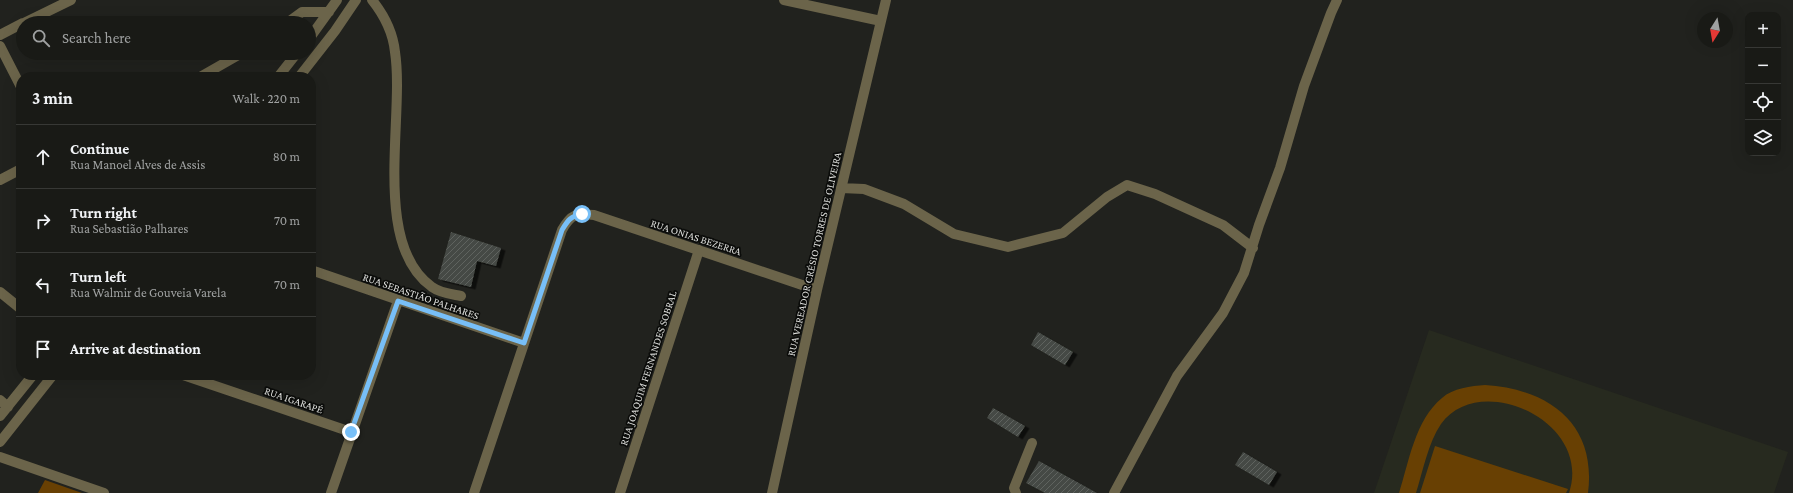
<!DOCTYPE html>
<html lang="en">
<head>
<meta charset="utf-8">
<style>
	body { margin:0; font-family:"Crimson Pro",serif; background:#22231f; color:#f1f3f6 }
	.controls { position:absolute; right:12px; top:12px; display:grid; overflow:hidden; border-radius:8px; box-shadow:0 4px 16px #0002 }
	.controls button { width:36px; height:36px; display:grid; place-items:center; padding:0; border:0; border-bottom:1px solid #373835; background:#191a16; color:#f1f3f6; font:20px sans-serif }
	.compass { position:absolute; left:1697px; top:12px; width:36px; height:36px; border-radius:50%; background:#191a16; box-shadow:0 4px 16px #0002; rotate:191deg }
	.stop { position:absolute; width:12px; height:12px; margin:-9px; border:3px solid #78bff7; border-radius:50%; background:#fff }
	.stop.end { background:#78bff7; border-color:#fff; box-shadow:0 1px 4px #0008 }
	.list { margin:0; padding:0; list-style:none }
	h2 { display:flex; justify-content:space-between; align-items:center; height:52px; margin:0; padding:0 16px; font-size:17px }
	h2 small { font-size:13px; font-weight:400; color:#9fa1a1 }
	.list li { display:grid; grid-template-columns:26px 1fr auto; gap:12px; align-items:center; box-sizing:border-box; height:64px; padding:0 16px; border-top:1px solid #373835 }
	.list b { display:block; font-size:15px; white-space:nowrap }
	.list p { margin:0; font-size:13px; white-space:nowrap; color:#9fa1a1 }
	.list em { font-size:13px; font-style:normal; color:#9fa1a1 }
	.icon { flex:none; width:22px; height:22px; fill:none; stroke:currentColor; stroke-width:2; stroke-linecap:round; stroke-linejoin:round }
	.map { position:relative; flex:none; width:1793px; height:493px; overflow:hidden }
	.search { position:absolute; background:#191a16; box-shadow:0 4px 16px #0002; left:16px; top:16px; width:300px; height:44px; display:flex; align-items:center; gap:10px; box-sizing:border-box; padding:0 14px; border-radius:22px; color:#9fa1a1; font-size:15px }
	.panel { position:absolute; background:#191a16; box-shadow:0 4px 16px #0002; left:16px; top:72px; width:300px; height:308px; border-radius:16px }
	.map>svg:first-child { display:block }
	.built { fill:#272a1f }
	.park { fill:#684003 }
	.building { fill:url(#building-hatch); filter:url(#shadow) }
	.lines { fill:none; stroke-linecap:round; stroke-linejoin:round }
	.minor { stroke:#6b644a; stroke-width:10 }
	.route { stroke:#78bff7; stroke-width:5 }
	.labels { text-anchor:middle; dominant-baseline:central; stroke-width:3.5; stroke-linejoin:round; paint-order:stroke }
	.street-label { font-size:11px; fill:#dcddda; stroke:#0b0c0a }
</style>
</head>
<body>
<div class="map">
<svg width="1793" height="493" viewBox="0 0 1793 493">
	<defs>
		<pattern id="building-hatch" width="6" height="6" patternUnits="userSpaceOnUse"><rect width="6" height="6" fill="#454944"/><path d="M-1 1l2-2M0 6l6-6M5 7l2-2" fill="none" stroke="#5f635e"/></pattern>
		<filter id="shadow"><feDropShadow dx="4.5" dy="2.5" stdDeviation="0" flood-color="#0009"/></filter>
	</defs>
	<rect width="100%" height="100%" fill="#21221e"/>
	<path class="built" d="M1429 330 1788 452 1774 493H1374Z"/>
	<path class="park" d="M1485 385C1549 389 1597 424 1588 493H1569C1593 421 1479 370 1441 424 1428 443 1423 471 1416 493H1399C1409 462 1415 420 1442 398 1453 388 1471 386 1485 385Z
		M1435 446 1568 489 1566 493H1420Z
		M45 480 82 493H38Z"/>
	<path class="building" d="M451 232 501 248 496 266 477 261 471 287 438 279Z
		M1038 332 1073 352 1065 365 1031 345Z
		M993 408 1025 426 1018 437 987 418Z
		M1243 452 1277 472 1269 485 1235 465Z
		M1039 461 1097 493H1045L1026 483Z"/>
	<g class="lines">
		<path class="minor" d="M372 0C384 15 393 33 395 52 405 117 371 244 432 287 440 293 451 294 461 296
			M784 0 881 21
			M24 23 71 0
			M287 23 302 12H329
			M0 35 23 23
			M309 39 337 0
			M0 46 21 87
			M200 77 242 53
			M278 77 297 53
			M299 77 335 31 356 0
			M0 180 21 169
			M841 188 864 189 904 204 954 234 1008 247 1063 233 1107 197 1127 185 1155 194 1223 225 1253 248
			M311 270 524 343
			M0 292 21 309
			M183 375 351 432
			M0 400 8 407
			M0 416 33 375
			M0 442 53 375
			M0 457 104 493
			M331 493 398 301
			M474 493 562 230C571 214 576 213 594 215L817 290
			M620 493 699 250
			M772 493 817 290 886 0
			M1016 493 1014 488 1032 443
			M1114 493 1177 376 1223 313 1244 273 1259 225 1280 168 1304 86 1331 13 1337 0"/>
	</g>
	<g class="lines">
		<path class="route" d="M351 432 398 301 524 343 562 230C568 220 571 216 582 214"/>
	</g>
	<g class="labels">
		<g class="street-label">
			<text transform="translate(696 237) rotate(18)">RUA ONIAS BEZERRA</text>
			<text transform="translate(814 254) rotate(-77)">RUA VEREADOR CRÉSIO TORRES DE OLIVEIRA</text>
			<text transform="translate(421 296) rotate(19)">RUA SEBASTIÃO PALHARES</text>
			<text transform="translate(648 368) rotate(-72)">RUA JOAQUIM FERNANDES SOBRAL</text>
			<text transform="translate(294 400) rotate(19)">RUA IGARAPÉ</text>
		</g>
	</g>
</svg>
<div class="controls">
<button>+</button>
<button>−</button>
<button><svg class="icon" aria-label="locate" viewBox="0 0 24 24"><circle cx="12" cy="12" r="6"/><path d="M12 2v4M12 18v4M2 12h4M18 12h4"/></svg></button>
<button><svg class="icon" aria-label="layers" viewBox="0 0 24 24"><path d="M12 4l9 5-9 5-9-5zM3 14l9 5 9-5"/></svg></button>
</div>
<svg class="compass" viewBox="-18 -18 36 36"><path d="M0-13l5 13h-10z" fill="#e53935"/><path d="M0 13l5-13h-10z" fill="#9fa1a1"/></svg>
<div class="stop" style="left:582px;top:214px"></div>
<div class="stop end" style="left:351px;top:432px"></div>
<div class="search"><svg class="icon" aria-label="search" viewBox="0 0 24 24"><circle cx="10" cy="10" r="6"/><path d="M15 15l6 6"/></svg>Search here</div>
<section class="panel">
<h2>3 min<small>Walk · 220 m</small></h2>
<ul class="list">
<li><svg class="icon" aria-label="ahead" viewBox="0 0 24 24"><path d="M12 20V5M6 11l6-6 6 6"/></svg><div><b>Continue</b><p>Rua Manoel Alves de Assis</p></div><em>80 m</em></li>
<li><svg class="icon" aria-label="right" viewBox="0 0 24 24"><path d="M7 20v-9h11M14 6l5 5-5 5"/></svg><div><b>Turn right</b><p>Rua Sebastião Palhares</p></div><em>70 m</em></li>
<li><svg class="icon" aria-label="left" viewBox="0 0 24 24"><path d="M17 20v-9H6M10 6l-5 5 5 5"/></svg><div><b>Turn left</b><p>Rua Walmir de Gouveia Varela</p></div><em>70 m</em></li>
<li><svg class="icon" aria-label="arrive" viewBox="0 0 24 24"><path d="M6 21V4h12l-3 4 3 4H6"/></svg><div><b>Arrive at destination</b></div></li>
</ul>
</section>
</div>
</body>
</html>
